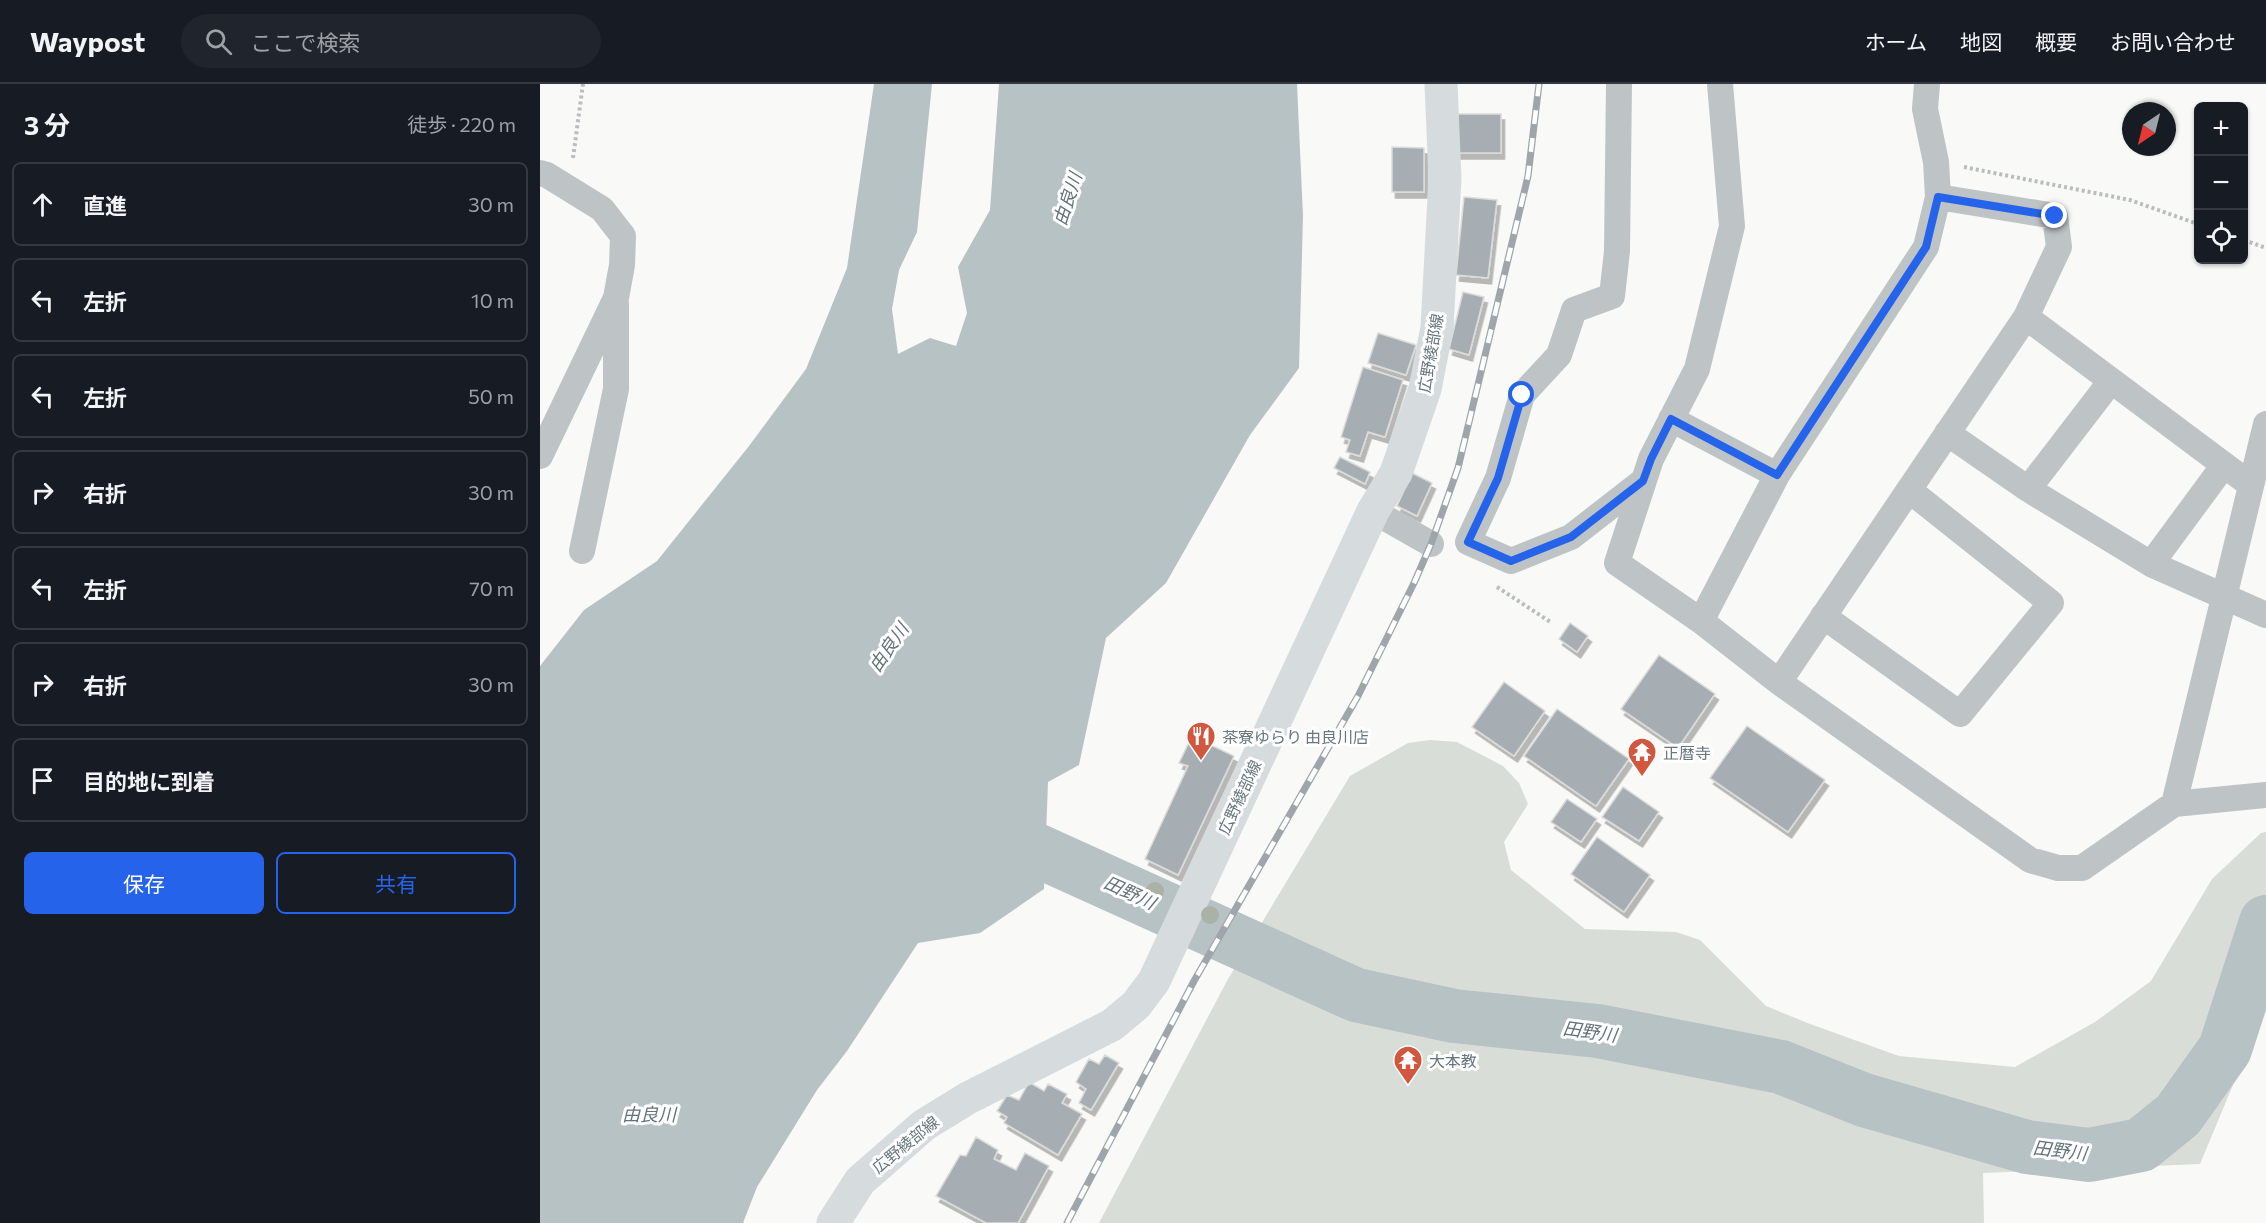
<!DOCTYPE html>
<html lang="ja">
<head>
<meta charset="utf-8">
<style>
	body { margin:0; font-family:Commissioner,"Noto Sans JP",sans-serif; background:#20242c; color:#f1f3f6 }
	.controls { position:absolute; right:18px; top:18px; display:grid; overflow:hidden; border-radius:9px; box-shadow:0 2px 4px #0004 }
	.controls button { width:54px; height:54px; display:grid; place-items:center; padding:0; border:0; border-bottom:2px solid #363941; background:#171b24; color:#f1f3f6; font:30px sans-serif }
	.compass { position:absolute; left:1582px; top:18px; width:54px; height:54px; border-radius:50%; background:#171b24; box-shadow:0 2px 4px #0004; rotate:215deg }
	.stop { position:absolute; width:18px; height:18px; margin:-14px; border:4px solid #2563eb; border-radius:50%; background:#fff }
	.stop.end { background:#2563eb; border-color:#fff; box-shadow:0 2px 6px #0008 }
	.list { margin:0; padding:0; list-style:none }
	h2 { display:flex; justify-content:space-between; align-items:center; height:78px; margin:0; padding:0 24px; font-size:26px }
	h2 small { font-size:20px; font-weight:400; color:#9ea1a6 }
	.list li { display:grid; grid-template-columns:39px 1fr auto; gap:18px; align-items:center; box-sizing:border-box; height:84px; margin:0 12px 12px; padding:0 12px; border:2px solid #363941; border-radius:9px }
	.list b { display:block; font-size:22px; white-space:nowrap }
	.list em { font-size:20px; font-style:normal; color:#9ea1a6 }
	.actions { display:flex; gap:12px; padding:18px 24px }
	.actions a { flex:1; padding:14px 0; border:2px solid #2563eb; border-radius:9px; text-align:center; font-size:21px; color:#2563eb }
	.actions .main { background:#2563eb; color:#fff }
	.icon { flex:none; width:33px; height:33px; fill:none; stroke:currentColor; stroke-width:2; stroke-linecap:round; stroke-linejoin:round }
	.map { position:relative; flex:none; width:1726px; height:1139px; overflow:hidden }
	header { display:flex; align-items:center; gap:36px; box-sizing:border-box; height:84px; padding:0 30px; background:#171b24; border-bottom:2px solid #363941 }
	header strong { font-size:28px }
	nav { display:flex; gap:33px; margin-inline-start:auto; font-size:21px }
	.search { width:420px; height:54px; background:#20242c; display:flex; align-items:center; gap:15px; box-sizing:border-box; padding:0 21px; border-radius:33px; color:#9ea1a6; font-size:22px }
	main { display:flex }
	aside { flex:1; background:#171b24 }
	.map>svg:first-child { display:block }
	.green { fill:#d9ddd7 }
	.water { fill:#b7c2c5 }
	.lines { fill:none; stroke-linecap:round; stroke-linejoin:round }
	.river { stroke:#b7c2c5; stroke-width:54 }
	.building { fill:#a6aeb3; stroke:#dbdbd9; stroke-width:1.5; filter:url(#shadow) }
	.path { stroke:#b9bdbf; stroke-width:4; stroke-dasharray:3 3; stroke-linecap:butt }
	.street { stroke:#bec3c6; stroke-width:26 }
	.secondary { stroke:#d6dbde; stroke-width:33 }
	.rail-casing { stroke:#9fa6ab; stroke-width:7 }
	.rail { stroke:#fff; stroke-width:4.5; stroke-dasharray:14; stroke-linecap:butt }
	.tree { fill:#aab2a7 }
	.route { stroke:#2563eb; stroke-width:8 }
	.labels { text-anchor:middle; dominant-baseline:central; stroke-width:6; stroke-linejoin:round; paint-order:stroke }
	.street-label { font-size:16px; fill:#66767f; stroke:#fff }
	.poi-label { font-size:16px; fill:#66767f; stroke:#fff; text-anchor:start }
	.water-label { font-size:18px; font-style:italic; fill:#627478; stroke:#fff }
</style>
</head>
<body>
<header>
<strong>Waypost</strong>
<div class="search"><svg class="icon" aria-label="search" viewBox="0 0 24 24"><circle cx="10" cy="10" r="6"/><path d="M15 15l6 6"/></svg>ここで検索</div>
<nav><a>ホーム</a><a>地図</a><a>概要</a><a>お問い合わせ</a></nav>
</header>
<main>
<aside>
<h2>3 分<small>徒歩 · 220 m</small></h2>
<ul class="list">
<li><svg class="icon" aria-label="ahead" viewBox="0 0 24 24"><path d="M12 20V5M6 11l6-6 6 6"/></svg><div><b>直進</b></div><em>30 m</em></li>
<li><svg class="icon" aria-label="left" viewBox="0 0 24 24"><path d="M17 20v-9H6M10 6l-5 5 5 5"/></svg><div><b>左折</b></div><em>10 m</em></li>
<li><svg class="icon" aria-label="left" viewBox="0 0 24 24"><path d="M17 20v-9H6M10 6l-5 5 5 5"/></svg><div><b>左折</b></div><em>50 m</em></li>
<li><svg class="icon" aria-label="right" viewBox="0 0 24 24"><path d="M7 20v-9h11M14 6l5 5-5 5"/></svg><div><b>右折</b></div><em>30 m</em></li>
<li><svg class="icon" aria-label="left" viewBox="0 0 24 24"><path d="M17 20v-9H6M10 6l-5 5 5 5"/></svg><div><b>左折</b></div><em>70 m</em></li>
<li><svg class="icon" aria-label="right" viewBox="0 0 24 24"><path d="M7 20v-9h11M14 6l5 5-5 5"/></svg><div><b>右折</b></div><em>30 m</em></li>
<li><svg class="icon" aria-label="arrive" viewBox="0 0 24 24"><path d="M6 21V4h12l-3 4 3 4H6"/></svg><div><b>目的地に到着</b></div></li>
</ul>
<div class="actions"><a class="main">保存</a><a>共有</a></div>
</aside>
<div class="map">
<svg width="1726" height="1139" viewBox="0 0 1726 1139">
	<defs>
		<filter id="shadow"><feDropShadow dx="3.5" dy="6" stdDeviation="0" flood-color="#0004"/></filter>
	</defs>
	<rect width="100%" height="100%" fill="#f9f9f7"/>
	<path class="green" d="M890 656 917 658 963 682 979 699 988 720 964 758 971 786 1045 845 1136 848 1160 856 1226 922 1270 940 1359 972 1475 983 1555 938 1611 897 1672 795 1721 749 1726 748V922L1660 1080 1443 1089 1444 1139H559L688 895 810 692 868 659Z"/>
	<path class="water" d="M334 0H392L377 148 359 186 352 225 358 270 390 254 416 262 427 229 418 183 450 126 459 0H757L763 132 759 284 710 351 626 499 566 554 539 681 508 698 504 805 440 849 378 859 307 967 277 1006 217 1103 203 1139H0V582L44 526 117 477 209 362 266 285 307 184Z"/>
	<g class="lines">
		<path class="river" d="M439 740 816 911 914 932 1058 947 1241 983 1324 1016 1487 1063 1549 1071 1601 1061 1638 1031 1685 965 1726 838"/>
	</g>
	<path class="building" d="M916 30H961V69H915Z
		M852 63 884 64V108H852Z
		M924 113 957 116 948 194 916 191Z
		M923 208 944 213 929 271 909 265Z
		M838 249 876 261 866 291 828 279Z
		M823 283 863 296 845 353 828 348 820 372 806 368 810 356 801 353Z
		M800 373 830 388 825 400 794 384Z
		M872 389 892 399 877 432 857 422Z
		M1030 539 1048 552 1037 568 1019 555Z
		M1119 571 1175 610 1138 664 1081 625Z
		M964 598 1005 627 974 672 932 643Z
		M1017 625 1089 675 1056 722 984 672Z
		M1207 642 1285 696 1248 748 1170 694Z
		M652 652 694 672 638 791 605 775 648 682 639 679Z
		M1083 703 1119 728 1099 757 1062 733Z
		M1027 715 1057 735 1041 758 1011 738Z
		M1057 753 1110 791 1084 828 1031 790Z
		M565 971 579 979 551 1026 539 1019 546 1005 536 998 549 975 559 980Z
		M489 998 504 1007 508 1000 527 1010 522 1019 542 1030 518 1071 464 1039 467 1033 457 1027 467 1011 479 1016Z
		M436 1053 458 1066 454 1075 476 1086 485 1069 509 1082 478 1139H446L396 1112 420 1071 426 1072Z"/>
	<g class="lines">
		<path class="path" d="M33 74 43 0
			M1424 83 1590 116 1658 140
			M1704 156 1726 164
			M957 503 1012 539"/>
		<path class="street" d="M1079 0 1077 167 1072 212 1034 226 1019 271 982 311 958 394 928 458 971 477 1031 453 1103 397
			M1180 0 1192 142 1157 285 1111 375 1077 479 1161 537 1239 598 1490 776 1518 784H1542L1634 720 1726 711
			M0 89 7 91 62 125 83 152 82 181 76 214 0 372
			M1486 233 1711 401
			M1131 335 1237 391
			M1407 349 1488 405 1611 480 1726 531
			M1488 405 1571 297
			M833 427 891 460
			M42 467 76 305V220
			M1611 480 1684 381
			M1283 532 1420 630 1511 519 1369 406
			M1161 537 1237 391 1386 163 1398 113 1396 78 1385 25 1387 0
			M1239 598 1486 233 1519 163 1515 132 1398 113
			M1634 720 1726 340"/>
		<path class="secondary" d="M293 1139 320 1097 384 1041 428 1014 572 941 596 921 614 897 833 427 856 389 885 305 897 244 905 94 901 0"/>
		<g class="rail-casing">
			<path id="rail" d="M527 1139 654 897 818 612 874 499 891 460 918 384 988 92 999 0"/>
		</g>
		<use href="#rail" class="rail"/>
	</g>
	<g class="tree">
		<circle cx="615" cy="807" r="9"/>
		<circle cx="670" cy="831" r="9"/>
	</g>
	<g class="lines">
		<path class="route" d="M982 311 958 394 928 458 971 477 1031 453 1103 397 1111 375 1131 335 1237 391 1386 163 1398 113 1515 132"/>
	</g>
	<defs>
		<g id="restaurant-pin" transform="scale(1.5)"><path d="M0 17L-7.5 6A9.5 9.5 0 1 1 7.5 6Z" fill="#d1573f" stroke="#fff"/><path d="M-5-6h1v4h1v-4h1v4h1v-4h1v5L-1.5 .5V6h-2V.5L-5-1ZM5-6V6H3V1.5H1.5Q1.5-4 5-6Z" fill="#fff"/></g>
		<g id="temple-pin" transform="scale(1.5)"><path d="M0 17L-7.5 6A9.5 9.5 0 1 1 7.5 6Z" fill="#d1573f" stroke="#fff"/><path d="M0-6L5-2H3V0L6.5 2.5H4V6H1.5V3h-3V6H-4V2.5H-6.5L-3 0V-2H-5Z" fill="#fff"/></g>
	</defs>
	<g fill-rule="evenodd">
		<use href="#restaurant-pin" x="661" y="652"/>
		<use href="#temple-pin" x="1102" y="668"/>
		<use href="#temple-pin" x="868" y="976"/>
	</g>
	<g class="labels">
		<g class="street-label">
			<text transform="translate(890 269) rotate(-80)">広野綾部線</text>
			<text transform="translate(699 713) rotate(-65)">広野綾部線</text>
			<text transform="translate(365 1060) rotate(-39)">広野綾部線</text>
		</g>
		<g class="poi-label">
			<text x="682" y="652">茶寮ゆらり 由良川店</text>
			<text x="1123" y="668">正暦寺</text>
			<text x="889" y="976">大本教</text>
		</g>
		<g class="water-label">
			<text transform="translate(527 115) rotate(-72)">由良川</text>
			<text transform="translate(348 563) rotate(-55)">由良川</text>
			<text transform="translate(590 808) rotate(25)">田野川</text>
			<text transform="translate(1050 947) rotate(8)">田野川</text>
			<text x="109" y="1030">由良川</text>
			<text transform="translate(1520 1066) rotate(7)">田野川</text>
		</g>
	</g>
</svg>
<div class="controls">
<button>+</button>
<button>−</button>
<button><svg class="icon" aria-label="locate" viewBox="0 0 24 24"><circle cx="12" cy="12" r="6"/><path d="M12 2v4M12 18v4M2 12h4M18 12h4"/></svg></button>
</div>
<svg class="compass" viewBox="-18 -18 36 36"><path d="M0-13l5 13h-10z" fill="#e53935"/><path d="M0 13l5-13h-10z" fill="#9ea1a6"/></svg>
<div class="stop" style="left:982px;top:311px"></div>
<div class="stop end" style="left:1515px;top:132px"></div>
</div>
</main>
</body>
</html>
